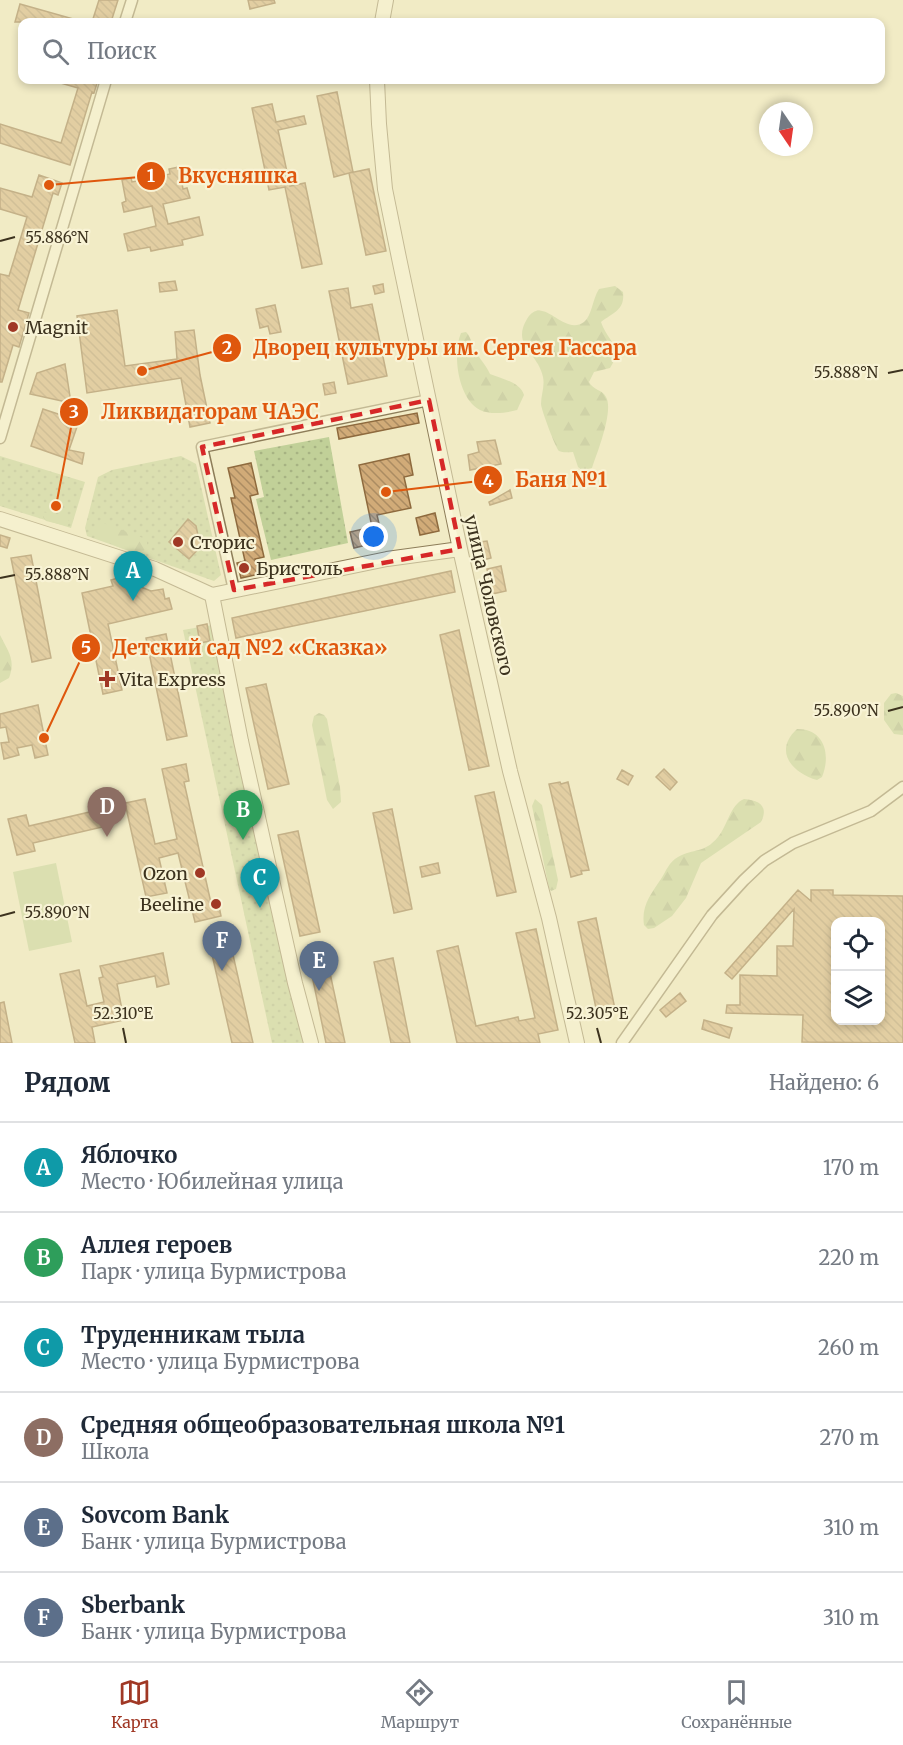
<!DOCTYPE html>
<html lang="ru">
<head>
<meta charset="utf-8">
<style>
	body { margin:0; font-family:Merriweather,serif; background:#f6f6f7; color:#1f2937 }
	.controls { position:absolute; right:18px; bottom:18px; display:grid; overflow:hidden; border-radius:12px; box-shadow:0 3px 9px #0003 }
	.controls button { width:54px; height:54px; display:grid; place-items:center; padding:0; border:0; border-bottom:2px solid #e0e1e3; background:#fff; color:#1f2937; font:30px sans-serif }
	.compass { position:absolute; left:759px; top:102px; width:54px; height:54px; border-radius:50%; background:#fff; box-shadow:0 3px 9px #0003; rotate:167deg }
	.you { position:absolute; left:374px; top:537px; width:21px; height:21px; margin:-15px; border:4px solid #fff; border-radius:50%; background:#1a73e8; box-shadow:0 0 0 9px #1a73e833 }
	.badge { display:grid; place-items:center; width:39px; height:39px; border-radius:50%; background:#a03825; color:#fff; font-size:20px; font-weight:700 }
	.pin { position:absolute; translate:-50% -50px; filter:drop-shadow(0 2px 3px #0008) }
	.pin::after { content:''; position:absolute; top:32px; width:21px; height:18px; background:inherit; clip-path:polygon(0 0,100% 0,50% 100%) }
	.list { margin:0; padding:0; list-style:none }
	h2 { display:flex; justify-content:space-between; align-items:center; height:78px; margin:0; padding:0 24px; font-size:26px }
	h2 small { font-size:20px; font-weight:400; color:#747a83 }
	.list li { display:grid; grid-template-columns:39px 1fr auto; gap:18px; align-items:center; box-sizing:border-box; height:90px; padding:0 24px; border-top:2px solid #e0e1e3 }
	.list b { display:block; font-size:22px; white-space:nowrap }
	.list p { margin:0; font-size:20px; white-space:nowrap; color:#747a83 }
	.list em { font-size:20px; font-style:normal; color:#747a83 }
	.icon { flex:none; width:33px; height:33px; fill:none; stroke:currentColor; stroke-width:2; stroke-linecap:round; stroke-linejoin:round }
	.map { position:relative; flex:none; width:903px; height:1043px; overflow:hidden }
	.search { position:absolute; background:#fff; box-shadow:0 3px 9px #0003; left:18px; right:18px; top:18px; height:66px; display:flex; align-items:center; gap:15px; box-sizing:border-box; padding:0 21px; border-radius:12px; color:#747a83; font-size:22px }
	.sheet { height:618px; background:#fff }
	nav { display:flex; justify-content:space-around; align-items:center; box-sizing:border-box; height:84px; border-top:2px solid #e0e1e3; background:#fff; font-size:16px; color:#747a83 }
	nav a { display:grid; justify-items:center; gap:3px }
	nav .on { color:#a03825 }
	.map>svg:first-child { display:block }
	.grass { fill:url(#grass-dots) }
	.forest { fill:url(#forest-firs) }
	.garden { fill:#c1d098 }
	.building { fill:url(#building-back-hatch); stroke:#8e6a3e; stroke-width:1.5; fill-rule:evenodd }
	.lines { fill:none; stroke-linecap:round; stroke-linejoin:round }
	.minor-casing { stroke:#8d7d59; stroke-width:13 }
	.tertiary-casing { stroke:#8d7d59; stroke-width:16 }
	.minor { stroke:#fbf6d9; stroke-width:10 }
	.tertiary { stroke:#fbf6d9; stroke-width:14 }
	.marked { fill:none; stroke:#d62828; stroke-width:4.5; stroke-dasharray:12 8; stroke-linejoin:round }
	.ticks { fill:none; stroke:#3c321e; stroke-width:2 }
	.poi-dot { fill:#a03825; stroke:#f8f3d5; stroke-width:2 }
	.labels { text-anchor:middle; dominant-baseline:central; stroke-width:4.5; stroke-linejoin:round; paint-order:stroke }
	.poi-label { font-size:18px; fill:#3c321e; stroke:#f8f3d5; text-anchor:start }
	.street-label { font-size:18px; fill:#3c321e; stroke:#f8f3d5 }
	.ticks-label { font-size:15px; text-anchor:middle; fill:#3c321e; stroke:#f8f3d5; stroke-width:4.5; stroke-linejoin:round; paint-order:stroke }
	.leader { fill:none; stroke:#df570d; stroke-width:2 }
	.callout-dot { fill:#df570d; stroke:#f8f3d5; stroke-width:2 }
	.mark-label { font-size:18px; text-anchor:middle; font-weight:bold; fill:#fff }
	.callout-label { font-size:20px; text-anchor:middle; font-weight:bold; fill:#df570d; stroke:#f8f3d5; stroke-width:4.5; stroke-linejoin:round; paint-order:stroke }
</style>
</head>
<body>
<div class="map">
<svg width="903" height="1043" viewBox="0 0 903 1043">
	<defs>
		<pattern id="grass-dots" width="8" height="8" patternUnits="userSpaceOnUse" patternTransform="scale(1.5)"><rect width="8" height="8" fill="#c1d098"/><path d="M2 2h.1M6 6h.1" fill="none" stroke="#a7b383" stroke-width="1.8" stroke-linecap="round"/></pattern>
		<pattern id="forest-firs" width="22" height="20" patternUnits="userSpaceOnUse" patternTransform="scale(1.5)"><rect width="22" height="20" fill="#c1d098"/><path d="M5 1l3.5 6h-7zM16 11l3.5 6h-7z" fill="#a7b383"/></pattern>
		<pattern id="building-back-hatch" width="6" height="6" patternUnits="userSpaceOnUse" patternTransform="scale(1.5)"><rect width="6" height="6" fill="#d1ab78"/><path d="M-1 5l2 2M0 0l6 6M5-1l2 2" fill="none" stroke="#ab8c62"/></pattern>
	</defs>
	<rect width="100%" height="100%" fill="#f1ebc5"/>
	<path class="grass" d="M329 437 348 543 271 560 256 499 264 497 254 451Z
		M0 456 85 482 71 528 0 506Z
		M181 456 196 464 221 575 214 581 87 536 85 528 98 477 112 470Z
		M212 625 303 1043H272L183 630Z"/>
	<path class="forest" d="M615 286 623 292C625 310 614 312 601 322 607 341 624 346 610 368L594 372 589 382C593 390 603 390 606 397 614 411 597 453 592 468L582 470 578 467 573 452C569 452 563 453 559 451 556 449 541 409 541 404 541 395 545 386 543 377 538 352 511 346 527 319 543 293 563 337 584 322 592 316 592 300 599 289Z
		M466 332C472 338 471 345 475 351 480 359 486 365 490 374 502 379 520 382 524 395L517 410C507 413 490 415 480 410 458 399 452 354 461 333Z
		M43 512C53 514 65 513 70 522L67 526 46 521 43 517Z
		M101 524H106L143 538 147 542V547L144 551C129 554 108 544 97 534L96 526Z
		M0 635C8 651 16 660 9 678L0 683Z
		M896 693 903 696V735L894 734 884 720V703L891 694Z
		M319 713 324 715 327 719 340 787 341 802 333 809 327 800 312 725 314 716Z
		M797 729C825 729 831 755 822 777L817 780C792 773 773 751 797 729Z
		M535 799 542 805 558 880 556 889 551 891 549 888 532 806Z
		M744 799C759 800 769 806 761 822L701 863 686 898 672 916 654 928 648 929 644 925C641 906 651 894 661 879 666 871 669 862 678 857 694 848 704 854 718 837 728 825 730 805 744 799Z"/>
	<path class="garden" d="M56 863 72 942 29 951 13 872Z"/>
	<path class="building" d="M99 0H118L111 22H92Z
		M248 0H274L275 3 250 9Z
		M20 4 77 20V22H15Z
		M57 80H98L94 93 92 92 70 165 0 143V124L61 143 78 88 57 82Z
		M337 92 353 172 334 177 317 96Z
		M272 104 276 122 304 116 306 124 278 130 290 186 305 183 322 264 302 268 285 187 269 190 252 108Z
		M179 167 183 189 187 188 190 198 163 204 168 224 199 217 203 235 182 240 183 245 161 249 151 251 150 247 128 251 124 234 156 226 152 206 124 212 122 203 126 201 122 180 131 178 132 182 153 178 170 174 169 169Z
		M369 169 386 251 366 255 349 173Z
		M39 175 62 183 58 195 53 193 18 310 29 313 19 347 13 345 2 382H0V274L9 276 27 217 0 209V188L32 197Z
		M175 281 177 290 160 292 159 283Z
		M383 284 384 292 375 294 373 286Z
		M348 288 351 308 372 304 387 376 348 384 329 291Z
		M275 305 281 332 270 334 268 326 260 328 256 309Z
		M117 310 125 366 177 359 175 332 194 330 200 375 210 423 190 427 181 378 87 393 77 316Z
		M233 341 236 350 227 352 225 343Z
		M65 364 71 403 30 394 37 373Z
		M334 382 336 393 325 395 323 384Z
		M43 409 79 421 69 450 84 453 82 464 31 446Z
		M417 413 419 423 339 439 337 428Z
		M495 440 501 464 470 470 468 455 479 452 477 442Z
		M409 454 413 475 404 477 411 508 377 515 383 541 354 548 350 532 372 527 359 465Z
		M251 463 258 494 250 496 264 557 255 559 259 574 241 578 237 563 245 561 231 498H235L228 468Z
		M510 490 512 498 490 505 489 502Z
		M435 513 439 531 420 535 416 518Z
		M188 519 196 526 199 540 203 544 189 559 169 542Z
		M0 535 10 538 7 548 0 546Z
		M487 541 491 558 483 560 480 542Z
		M31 555 51 658 32 662 11 558Z
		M501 566 506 591 492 594 487 569Z
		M451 571 455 592 236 638 232 618Z
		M118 578 151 591 163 589 165 599 169 598 172 609 108 624 122 690 103 694 82 593 113 586 111 580Z
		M207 624 210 641 200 643 197 626Z
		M459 630 489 766 469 770 440 635Z
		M166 634 187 736 167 740 146 638Z
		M266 684 289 784 268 789 246 688Z
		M38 705 48 755 35 758 32 745 17 748 19 755 4 759 1 743 9 742 6 727 0 728V714Z
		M186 764 189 781 184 782 211 903 218 901 221 916 195 922 178 853 159 858 167 893 146 897 125 803 145 799 155 844 177 839 162 769Z
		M664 769 677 782 670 790 656 777Z
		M622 770 633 776 628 785 617 779Z
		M560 782 561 784 568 782 589 870 581 871 582 874 571 877 549 784Z
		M494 792 516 892 497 896 475 796Z
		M107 808 111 825 33 843 35 851 17 855 8 819 26 815 29 826Z
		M392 809 412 909 394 913 373 813Z
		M298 831 320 932 300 936 278 835Z
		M438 863 440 873 422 877 420 867Z
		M798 890 811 901V890H833V895L903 896V1043L802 1042 803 1015 726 1013 727 1005H740V975L777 976V946H793L794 909 732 979 725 973ZM836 921H880V1020H836Z
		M596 918 615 1009 597 1013 578 922Z
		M536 929 558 1030 538 1034 540 1043H457L437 951 458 946 476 1026 518 1017 519 1021 535 1018 516 933Z
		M231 946 253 1043H232L211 950Z
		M163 953 169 984 157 987 155 976 117 984 124 1020 92 1027 95 1043H75L60 974 79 970 87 1006 104 1002 99 978 103 977 100 966Z
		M322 953 326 974 330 973 345 1043H326L308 956Z
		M393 958 410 1043H391L374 962Z
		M680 993 686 1001 666 1017 660 1010Z
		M4 1002 12 1043H0V1003Z
		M704 1020 732 1028 729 1038 702 1029Z"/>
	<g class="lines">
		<g class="minor-casing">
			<path id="minor" d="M125 22 132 0
				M0 438 106 80
				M234 590 202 447 429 400
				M622 1043 712 915 744 880 764 861 793 843 871 811 903 787"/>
		</g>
		<g class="tertiary-casing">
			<path id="tertiary" d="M382 22 386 0
				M377 80 379 124 385 189 399 258 460 549 510 771 549 918 577 1043
				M0 519 155 569 212 595 387 559 460 549
				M212 595 241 741 295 983 311 1043"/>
		</g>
		<use href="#minor" class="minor"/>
		<use href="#tertiary" class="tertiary"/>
	</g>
	<path d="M0 0H903V1043H0ZM429 400 460 549 234 590 202 447Z" fill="#f1ebc5" fill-opacity=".55" fill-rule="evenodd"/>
	<path class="marked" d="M429 400 460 549 234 590 202 447Z"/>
	<path class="ticks" d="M0 241 15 237M888 373 903 370M0 578 15 575M888 711 903 707M0 916 15 912M123 1028 126 1043M597 1028 601 1043"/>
	<g class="poi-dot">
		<circle cx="13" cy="327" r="6"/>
		<circle cx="178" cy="542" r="6"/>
		<circle cx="244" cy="568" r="6"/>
		<path d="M104 670h6v6h6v6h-6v6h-6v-6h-6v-6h6z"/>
		<circle cx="200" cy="873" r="6"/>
		<circle cx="216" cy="904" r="6"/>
	</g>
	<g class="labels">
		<g class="poi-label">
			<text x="25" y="327">Magnit</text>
			<text x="190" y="542">Сторис</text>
			<text x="256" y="568">Бристоль</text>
			<text x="119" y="679">Vita Express</text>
			<text x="188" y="873" text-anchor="end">Ozon</text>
			<text x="204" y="904" text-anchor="end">Beeline</text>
		</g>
		<g class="street-label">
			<text transform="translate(489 595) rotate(77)">улица Чоловского</text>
		</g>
	</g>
	<g class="ticks-label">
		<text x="57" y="243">55.886°N</text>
		<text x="846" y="378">55.888°N</text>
		<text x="57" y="580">55.888°N</text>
		<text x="846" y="716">55.890°N</text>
		<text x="57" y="918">55.890°N</text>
		<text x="123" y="1019">52.310°E</text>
		<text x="597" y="1019">52.305°E</text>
	</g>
	<path class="leader" d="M49 185L151 176M142 371L227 348M56 506L74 412M386 492L488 480M44 738L86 648"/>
	<g class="callout-dot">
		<circle cx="49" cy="185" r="6"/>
		<circle cx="142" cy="371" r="6"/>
		<circle cx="56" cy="506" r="6"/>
		<circle cx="386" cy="492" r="6"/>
		<circle cx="44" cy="738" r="6"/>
		<circle cx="151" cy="176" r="15"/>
		<circle cx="227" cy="348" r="15"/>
		<circle cx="74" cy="412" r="15"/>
		<circle cx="488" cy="480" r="15"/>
		<circle cx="86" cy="648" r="15"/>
	</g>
	<g class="mark-label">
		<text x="151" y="182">1</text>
		<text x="227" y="354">2</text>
		<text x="74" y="418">3</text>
		<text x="488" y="487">4</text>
		<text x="86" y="654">5</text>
	</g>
	<g class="callout-label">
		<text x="238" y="183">Вкусняшка</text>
		<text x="445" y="355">Дворец культуры им. Сергея Гассара</text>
		<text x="210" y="419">Ликвидаторам ЧАЭС</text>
		<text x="561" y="487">Баня №1</text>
		<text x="250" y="655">Детский сад №2 «Сказка»</text>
	</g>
</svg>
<div class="controls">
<button><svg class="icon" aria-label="locate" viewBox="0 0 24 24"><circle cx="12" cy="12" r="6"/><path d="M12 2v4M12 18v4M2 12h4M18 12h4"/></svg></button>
<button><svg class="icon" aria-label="layers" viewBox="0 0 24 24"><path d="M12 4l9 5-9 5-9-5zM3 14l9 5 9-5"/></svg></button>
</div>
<svg class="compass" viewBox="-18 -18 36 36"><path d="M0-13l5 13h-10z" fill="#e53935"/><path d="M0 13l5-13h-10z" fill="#747a83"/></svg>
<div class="you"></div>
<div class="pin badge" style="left:133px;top:601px;background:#0f9aa8">A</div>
<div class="pin badge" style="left:243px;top:840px;background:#2e9e5b">B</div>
<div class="pin badge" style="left:260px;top:908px;background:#0f9aa8">C</div>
<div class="pin badge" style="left:107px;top:837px;background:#8d6e63">D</div>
<div class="pin badge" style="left:319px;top:991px;background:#5c6f8a">E</div>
<div class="pin badge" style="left:222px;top:971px;background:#5c6f8a">F</div>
<div class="search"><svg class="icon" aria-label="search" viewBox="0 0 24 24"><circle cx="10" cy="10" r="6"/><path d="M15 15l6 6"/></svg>Поиск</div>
</div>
<section class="sheet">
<h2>Рядом<small>Найдено: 6</small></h2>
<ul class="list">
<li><span class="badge" style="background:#0f9aa8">A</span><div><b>Яблочко</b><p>Место · Юбилейная улица</p></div><em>170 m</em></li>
<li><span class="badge" style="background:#2e9e5b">B</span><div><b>Аллея героев</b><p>Парк · улица Бурмистрова</p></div><em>220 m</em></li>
<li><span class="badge" style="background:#0f9aa8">C</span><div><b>Труденникам тыла</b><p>Место · улица Бурмистрова</p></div><em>260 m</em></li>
<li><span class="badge" style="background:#8d6e63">D</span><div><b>Средняя общеобразовательная школа №1</b><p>Школа</p></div><em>270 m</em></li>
<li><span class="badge" style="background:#5c6f8a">E</span><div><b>Sovcom Bank</b><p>Банк · улица Бурмистрова</p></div><em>310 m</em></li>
<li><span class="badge" style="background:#5c6f8a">F</span><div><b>Sberbank</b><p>Банк · улица Бурмистрова</p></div><em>310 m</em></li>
</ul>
</section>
<nav>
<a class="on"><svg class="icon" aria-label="map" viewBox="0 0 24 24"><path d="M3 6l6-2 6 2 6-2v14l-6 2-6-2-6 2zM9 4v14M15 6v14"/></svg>Карта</a>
<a><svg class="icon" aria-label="directions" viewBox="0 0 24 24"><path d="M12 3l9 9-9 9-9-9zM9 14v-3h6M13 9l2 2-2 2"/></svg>Маршрут</a>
<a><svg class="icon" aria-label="saved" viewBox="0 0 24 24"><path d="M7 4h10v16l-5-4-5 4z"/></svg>Сохранённые</a>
</nav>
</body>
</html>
